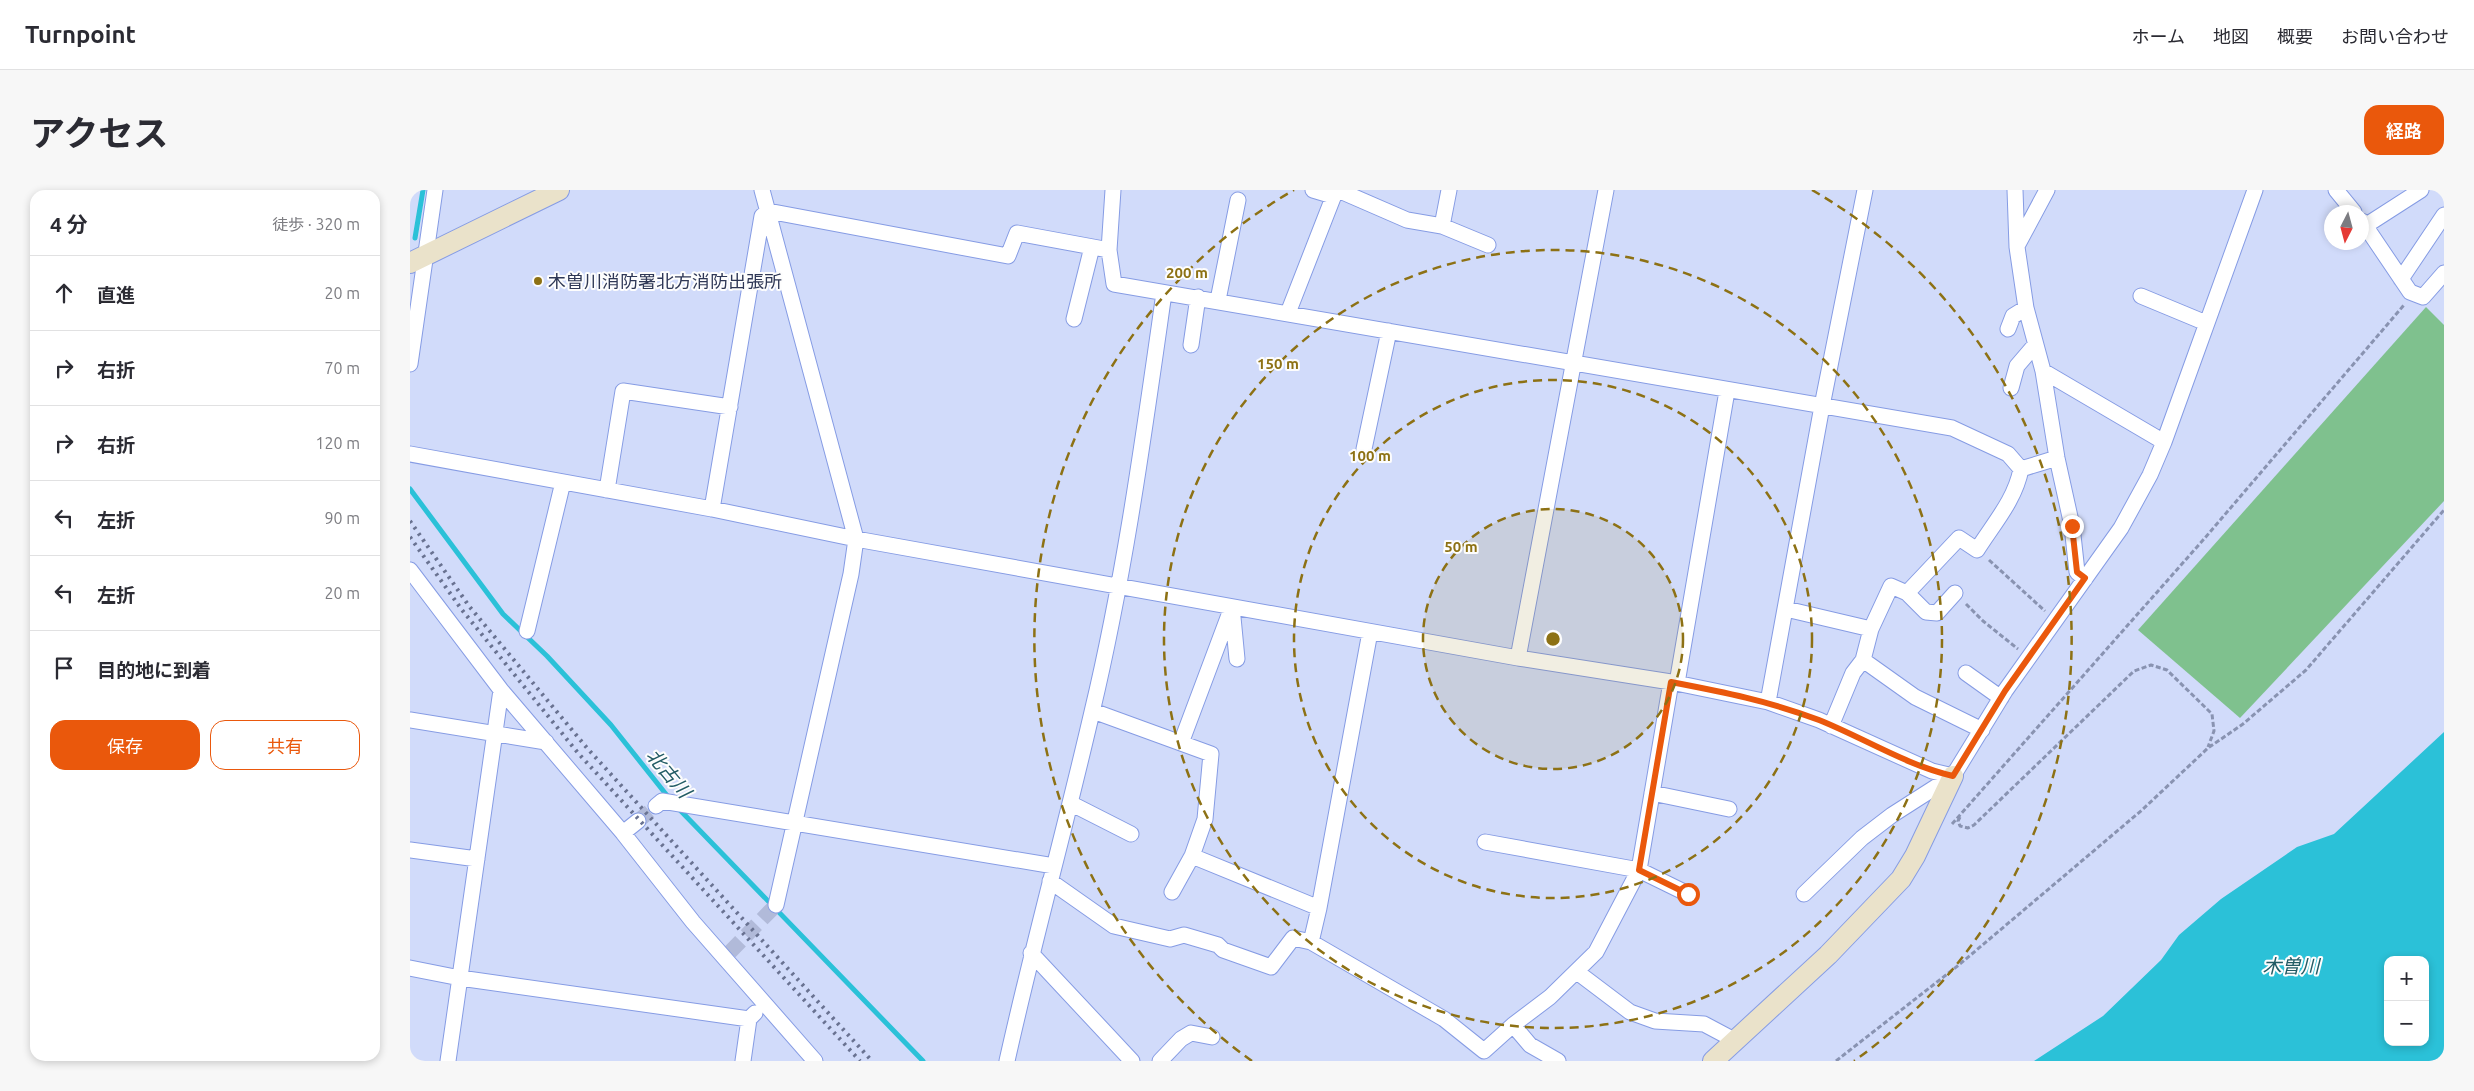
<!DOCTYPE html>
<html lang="ja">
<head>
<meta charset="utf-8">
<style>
	body { margin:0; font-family:Ubuntu,"Noto Sans JP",sans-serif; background:#f7f7f7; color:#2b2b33 }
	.controls { position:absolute; right:15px; bottom:15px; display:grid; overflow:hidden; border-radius:10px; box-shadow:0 2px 8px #0003 }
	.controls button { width:45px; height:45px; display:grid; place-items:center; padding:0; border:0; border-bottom:1px solid #e1e1e2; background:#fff; color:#2b2b33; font:25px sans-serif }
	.compass { position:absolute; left:1914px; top:15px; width:45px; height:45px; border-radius:50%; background:#fff; box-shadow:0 2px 8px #0003; rotate:186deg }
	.stop { position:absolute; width:15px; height:15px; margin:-11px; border:4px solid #ea580c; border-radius:50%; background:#fff }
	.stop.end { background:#ea580c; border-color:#fff; box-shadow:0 1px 5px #0008 }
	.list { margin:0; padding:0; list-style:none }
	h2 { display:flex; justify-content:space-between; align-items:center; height:65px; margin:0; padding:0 20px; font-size:21px }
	h2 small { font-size:16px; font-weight:400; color:#7c7c81 }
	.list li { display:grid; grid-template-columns:32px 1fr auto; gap:15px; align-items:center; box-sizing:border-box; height:75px; padding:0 20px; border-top:1px solid #e1e1e2 }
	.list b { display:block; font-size:19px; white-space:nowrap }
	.list em { font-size:16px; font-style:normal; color:#7c7c81 }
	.actions { display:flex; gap:10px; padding:15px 20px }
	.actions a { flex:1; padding:11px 0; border:1px solid #ea580c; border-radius:15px; text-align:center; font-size:18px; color:#ea580c }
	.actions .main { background:#ea580c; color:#fff }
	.icon { flex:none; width:28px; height:28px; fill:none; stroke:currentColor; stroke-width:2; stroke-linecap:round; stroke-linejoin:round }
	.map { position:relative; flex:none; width:2034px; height:871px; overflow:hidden; border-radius:15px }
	header { display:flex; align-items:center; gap:30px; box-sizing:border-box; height:70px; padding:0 25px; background:#fff; border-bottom:1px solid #e1e1e2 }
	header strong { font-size:24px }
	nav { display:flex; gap:28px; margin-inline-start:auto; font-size:18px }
	.intro { display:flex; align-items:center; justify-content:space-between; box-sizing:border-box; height:120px; padding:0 30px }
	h1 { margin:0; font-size:35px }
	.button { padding:12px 22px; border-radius:15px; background:#ea580c; color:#fff; font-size:18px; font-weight:700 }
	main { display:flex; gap:30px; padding:0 30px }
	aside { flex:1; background:#fff; border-radius:15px; box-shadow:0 2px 8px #0003 }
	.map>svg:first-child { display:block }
	.green { fill:#7fc18e }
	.water { fill:#2bc1d8; fill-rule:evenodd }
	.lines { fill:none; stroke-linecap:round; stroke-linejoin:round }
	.stream { stroke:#2bc1d8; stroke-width:5 }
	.street-tunnel { stroke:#b1bad9; stroke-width:15; stroke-dasharray:15 8; stroke-linecap:butt }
	.street-casing { stroke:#869ce4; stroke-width:17 }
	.secondary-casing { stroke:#869ce4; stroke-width:22 }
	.path { stroke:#8993b1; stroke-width:3; stroke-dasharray:5 2.5; stroke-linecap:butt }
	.street { stroke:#fff; stroke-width:15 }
	.secondary { stroke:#eae2ca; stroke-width:20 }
	.rail { stroke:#697291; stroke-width:4; stroke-dasharray:2.5 5; stroke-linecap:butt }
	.route { stroke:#ea580c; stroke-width:6 }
	.ring { fill:none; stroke:#8d7114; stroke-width:2.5; stroke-dasharray:9 6 }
	.poi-dot { fill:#8d7114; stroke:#fdfdfd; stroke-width:2 }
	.labels { text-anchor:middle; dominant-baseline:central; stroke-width:4; stroke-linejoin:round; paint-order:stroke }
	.poi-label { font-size:18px; fill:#2f3856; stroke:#fdfdfd; text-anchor:start }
	.water-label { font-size:19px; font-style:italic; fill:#225b65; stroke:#fdfdfd }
	.centre { fill:#8d7114; stroke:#fdfdfd; stroke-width:2.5 }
	.ring-label { font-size:15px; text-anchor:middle; font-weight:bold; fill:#8d7114; stroke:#fdfdfd; stroke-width:4; stroke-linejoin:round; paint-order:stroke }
</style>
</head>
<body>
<header>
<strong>Turnpoint</strong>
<nav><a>ホーム</a><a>地図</a><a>概要</a><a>お問い合わせ</a></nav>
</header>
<div class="intro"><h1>アクセス</h1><a class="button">経路</a></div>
<main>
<aside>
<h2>4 分<small>徒歩 · 320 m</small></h2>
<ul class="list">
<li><svg class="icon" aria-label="ahead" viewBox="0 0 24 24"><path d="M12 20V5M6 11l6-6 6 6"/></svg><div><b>直進</b></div><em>20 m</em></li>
<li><svg class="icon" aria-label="right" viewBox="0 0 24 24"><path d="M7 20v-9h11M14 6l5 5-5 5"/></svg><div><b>右折</b></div><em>70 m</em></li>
<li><svg class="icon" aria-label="right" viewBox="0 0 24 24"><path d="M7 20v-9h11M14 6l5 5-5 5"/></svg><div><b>右折</b></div><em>120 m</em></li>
<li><svg class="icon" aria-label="left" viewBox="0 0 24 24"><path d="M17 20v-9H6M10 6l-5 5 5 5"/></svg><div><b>左折</b></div><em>90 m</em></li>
<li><svg class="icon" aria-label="left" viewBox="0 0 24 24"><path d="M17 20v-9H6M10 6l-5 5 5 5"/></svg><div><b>左折</b></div><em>20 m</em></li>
<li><svg class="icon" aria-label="arrive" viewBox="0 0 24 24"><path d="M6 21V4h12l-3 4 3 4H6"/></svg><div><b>目的地に到着</b></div></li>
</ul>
<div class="actions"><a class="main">保存</a><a>共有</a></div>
</aside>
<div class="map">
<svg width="2034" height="871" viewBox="0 0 2034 871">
	<rect width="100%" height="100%" fill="#d1dbfa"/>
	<path class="green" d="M2016 117 2034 135V311L1830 528 1728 440Z"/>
	<path class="water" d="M2034 542V871H1624L1693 826 1751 770 1769 745 1811 709 1887 657 1924 644ZM1978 770H2015V852H1978Z"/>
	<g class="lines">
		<path class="stream" d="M5 48 13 0
			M0 299 93 424 137 466 201 535 259 608
			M268 618 513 871"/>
		<path class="street-tunnel" d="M228 631 246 616
			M320 762 366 715"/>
		<g class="street-casing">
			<path id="street" d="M352 0 446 349 441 384 366 715
				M903 0 923 6
				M928 0 997 30 1032 36 1078 55
				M1605 0 1607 57 1616 118 1633 181 1647 268 1662 336 1667 382 1675 389
				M1926 0 1944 22
				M1952 31 2000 102 2013 107 2034 83
				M1032 36 1039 0
				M1955 36 2011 0
				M1607 56 1637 0
				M699 60 703 0
				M1991 89 2034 25
				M1731 106 1796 133
				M808 110 828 10
				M878 123 926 0
				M664 129 682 57
				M1598 139 1603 126 1616 118
				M781 155 788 107
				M0 174 25 0
				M1633 181 1754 252
				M1601 198 1607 176 1625 155
				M954 259 979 141
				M0 264 302 319 446 349 1108 468 1261 492 1358 512 1409 530 1522 581 1543 586
				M197 300 213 201 320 217
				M302 319 352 26 358 21 598 66 607 43 699 60 704 94C984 140 1263 191 1542 238L1598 264 1611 279
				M0 380 91 500 213 643 283 732 405 871
				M1497 403 1549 348 1567 360C1584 333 1605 310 1611 279L1647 268
				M1376 419 1461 439
				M117 441 153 292
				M960 442 909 718 901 752 1034 829 1074 861 1103 835 1140 807 1186 762 1229 680 1261 492
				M1108 468 1196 0
				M1453 470 1505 507 1572 540
				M1556 483 1591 508
				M1267 493 1317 201
				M1358 512 1412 216 1455 0
				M683 521 801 564 795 629 782 666 909 718
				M0 530 136 552
				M1421 536 1443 483 1453 470 1461 439 1481 396 1497 403 1516 422 1527 423 1545 403
				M771 553 822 417 827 469
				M1242 603 1319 619
				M660 613 721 644
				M246 616 252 611 644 676
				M213 643 228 631
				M1075 652 1229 680 1278 704
				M0 660 67 669
				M640 691 704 736 760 749 774 745 808 755 813 760 861 777 883 748 901 752
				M762 702 782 666
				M1394 704 1452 648 1482 625 1543 586 1595 501 1711 338 1740 285 1754 252 1845 0
				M621 763 722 871
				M0 778 50 788 339 829
				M1167 782 1220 822 1245 831 1294 834 1326 851
				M1103 835 1120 855 1148 871
				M38 871 91 500
				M333 871 339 829 345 823
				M597 871C623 754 655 639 682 522 715 384 734 243 754 103
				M750 871 771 849 781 843 802 847"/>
		</g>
		<g class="secondary-casing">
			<path id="secondary" d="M0 73 149 0
				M1303 871 1418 765 1491 689 1505 666 1543 586"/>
		</g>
		<path class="path" d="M1579 370 1635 421
			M1556 414 1573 431 1608 459
			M1550 627 1548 631 1550 636 1558 638 1564 635 1724 481 1741 475 1757 480 1802 524 1804 541 1798 557
			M1542 634 1794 349 1994 115
			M1426 871 1550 774 1732 620 1798 558 1833 534 1896 480 2034 320"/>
		<use href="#street" class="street"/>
		<use href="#secondary" class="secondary"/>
		<path class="rail" d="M0 331 59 416 177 558 462 871
			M0 347 52 420 168 563 450 871"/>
	</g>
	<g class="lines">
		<path class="route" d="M1278 704 1229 680 1261 492C1313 502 1359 511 1409 530 1454 548 1496 575 1543 586L1595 501 1675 388 1667 382 1662 336"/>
	</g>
	<circle cx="1143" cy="449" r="130" fill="#8d7114" fill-opacity=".12"/>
	<g class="ring">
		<circle cx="1143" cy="449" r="130"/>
		<circle cx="1143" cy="449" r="259"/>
		<circle cx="1143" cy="449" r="389"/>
		<path d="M842 871A518 518 0 0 1 884 0M1402 0A518 518 0 0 1 1444 871"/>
	</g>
	<circle class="poi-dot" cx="128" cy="91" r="5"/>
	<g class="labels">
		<g class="poi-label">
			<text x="138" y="91">木曽川消防署北方消防出張所</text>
		</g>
		<g class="water-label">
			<text transform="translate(259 583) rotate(50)">北古川</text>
			<text x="1881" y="776">木曽川</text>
		</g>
	</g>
	<circle cx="1143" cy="449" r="8" class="centre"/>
	<g class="ring-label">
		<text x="777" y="88">200 m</text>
		<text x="868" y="179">150 m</text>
		<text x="960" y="271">100 m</text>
		<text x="1051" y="362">50 m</text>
	</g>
</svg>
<div class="controls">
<button>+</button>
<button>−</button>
</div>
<svg class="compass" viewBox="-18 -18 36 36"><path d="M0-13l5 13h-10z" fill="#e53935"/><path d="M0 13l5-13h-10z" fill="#7c7c81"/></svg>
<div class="stop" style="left:1278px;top:704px"></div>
<div class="stop end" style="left:1662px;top:336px"></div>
</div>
</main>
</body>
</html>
